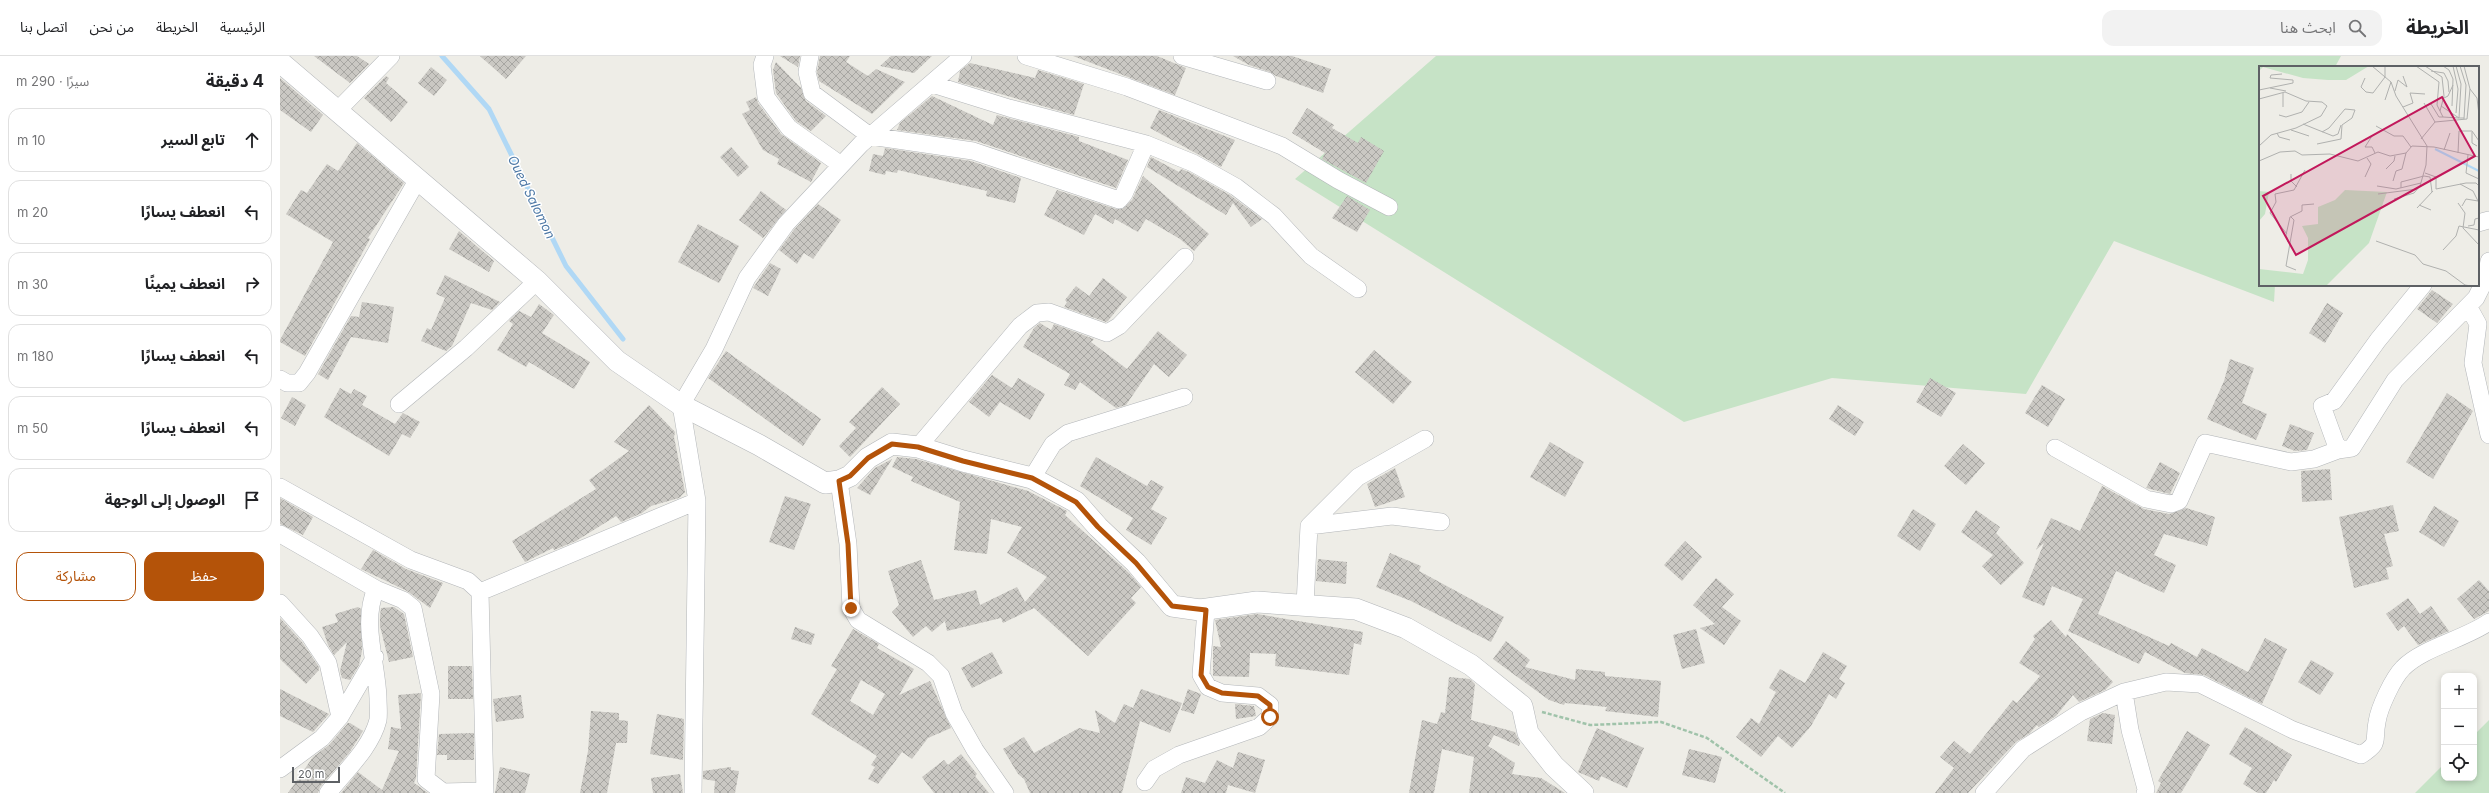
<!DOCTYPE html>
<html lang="ar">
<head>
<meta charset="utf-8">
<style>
	body { margin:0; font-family:Inter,"Noto Sans Arabic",sans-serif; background:#f2f2f2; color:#202124; direction:rtl }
	.controls { position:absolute; right:12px; bottom:12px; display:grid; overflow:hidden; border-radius:8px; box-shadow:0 2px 6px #0003 }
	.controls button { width:36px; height:36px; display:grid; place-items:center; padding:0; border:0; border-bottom:1px solid #e0e0e0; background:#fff; color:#202124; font:20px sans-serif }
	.scale { position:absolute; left:12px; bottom:10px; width:48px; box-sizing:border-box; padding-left:4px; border:2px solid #5e6165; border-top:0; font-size:11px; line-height:14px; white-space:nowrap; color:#5e6165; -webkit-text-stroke:3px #fff; paint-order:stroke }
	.stop { position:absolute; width:12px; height:12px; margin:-9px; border:3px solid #b45309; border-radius:50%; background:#fff }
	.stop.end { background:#b45309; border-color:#fff; box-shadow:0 1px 4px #0008 }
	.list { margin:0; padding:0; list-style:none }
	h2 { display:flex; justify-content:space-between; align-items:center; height:52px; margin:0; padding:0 16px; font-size:17px }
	h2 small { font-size:13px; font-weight:400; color:#757577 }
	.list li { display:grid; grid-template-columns:26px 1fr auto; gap:12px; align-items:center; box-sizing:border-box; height:64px; margin:0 8px 8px; padding:0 8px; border:1px solid #e0e0e0; border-radius:12px }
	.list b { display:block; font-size:15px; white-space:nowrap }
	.list em { font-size:13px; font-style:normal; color:#757577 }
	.actions { display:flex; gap:8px; padding:12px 16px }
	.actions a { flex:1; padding:9px 0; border:1px solid #b45309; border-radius:12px; text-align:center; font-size:14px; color:#b45309 }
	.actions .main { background:#b45309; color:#fff }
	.icon { flex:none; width:22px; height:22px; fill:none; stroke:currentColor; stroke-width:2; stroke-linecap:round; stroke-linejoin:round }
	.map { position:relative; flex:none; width:2209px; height:737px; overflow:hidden; direction:ltr }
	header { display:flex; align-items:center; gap:24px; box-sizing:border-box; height:56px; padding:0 20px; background:#fff; border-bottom:1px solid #e0e0e0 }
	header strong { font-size:19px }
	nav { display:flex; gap:22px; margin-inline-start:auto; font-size:14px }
	.search { width:280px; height:36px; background:#f2f2f2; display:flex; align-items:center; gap:10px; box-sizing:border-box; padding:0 14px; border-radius:12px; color:#757577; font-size:15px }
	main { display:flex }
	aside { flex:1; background:#fff }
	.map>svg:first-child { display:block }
	.green { fill:#c6e3c6 }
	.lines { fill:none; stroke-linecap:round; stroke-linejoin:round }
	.stream { stroke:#b0d8f5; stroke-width:5 }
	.building { fill:url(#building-cross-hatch); fill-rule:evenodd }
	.minor-casing { stroke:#b3b6b9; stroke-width:18 }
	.tertiary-casing { stroke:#b3b6b9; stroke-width:22 }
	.path { stroke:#a0c3aa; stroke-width:2.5; stroke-dasharray:4 2; stroke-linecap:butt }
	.minor { stroke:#fff; stroke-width:17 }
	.tertiary { stroke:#fff; stroke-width:21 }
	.route { stroke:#b45309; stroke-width:5 }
	.labels { text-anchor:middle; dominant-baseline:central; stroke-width:3; stroke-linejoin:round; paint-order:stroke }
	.water-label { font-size:13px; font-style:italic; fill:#4e79a6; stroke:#fff }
	.inset-river { fill:none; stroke:#b0d8f5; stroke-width:2 }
	.inset-road { fill:none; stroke:#b0b1af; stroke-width:1 }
	.view { fill:#c2185b; fill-opacity:0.15; stroke:#c2185b; stroke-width:2 }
	.inset-edge { fill:none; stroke:#5e6165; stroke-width:2 }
</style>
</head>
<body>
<header>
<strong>الخريطة</strong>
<div class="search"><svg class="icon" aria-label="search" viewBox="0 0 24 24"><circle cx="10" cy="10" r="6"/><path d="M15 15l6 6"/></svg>ابحث هنا</div>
<nav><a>الرئيسية</a><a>الخريطة</a><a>من نحن</a><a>اتصل بنا</a></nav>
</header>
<main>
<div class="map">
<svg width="2209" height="737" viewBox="0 0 2209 737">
	<defs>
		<pattern id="building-cross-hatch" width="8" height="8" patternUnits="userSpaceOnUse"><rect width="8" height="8" fill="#cac8c3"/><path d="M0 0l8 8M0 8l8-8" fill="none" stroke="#a7a6a2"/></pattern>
	</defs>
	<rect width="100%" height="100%" fill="#eeede7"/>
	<path class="green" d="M1156 0H2061L2055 11H1980V229H1995L1994 246 1834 185 1746 338 1552 322 1404 366 1015 123Z
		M2209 664V737H2135L2164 708V722H2194V679Z"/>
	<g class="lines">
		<path class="stream" d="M162 0 209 53 286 210 343 283"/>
	</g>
	<path class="building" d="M34 0H77L89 8 70 27Z
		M200 0H246L226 23Z
		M500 0H520L518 11Z
		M540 0H570L566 6 588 20 596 13 625 26 592 58 539 25 537 16Z
		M611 0H652L634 17 600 10Z
		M793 0H877L906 12 895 39Z
		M953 0H1012L1051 13 1043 37 996 20 990 16 969 9Z
		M496 6 521 32 526 45 546 60 531 75 516 65 496 37 493 14Z
		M690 7 755 22 758 14 804 28 794 59 678 26 680 15Z
		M151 11 167 24 154 40 138 27Z
		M106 20 109 22 106 27 128 46 111 66 84 42Z
		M0 22 43 59 31 76 0 54Z
		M652 40 713 69 717 59 799 81V85L848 104 836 132 696 85 617 74 620 67Z
		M476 41 478 47 501 78 541 107 531 126 497 108 499 103 483 94 462 58 470 54 466 46Z
		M1027 52 1054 69 1052 72 1078 87 1081 81 1104 95 1086 127 1042 103 1045 97 1012 77Z
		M879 54 955 84 941 111 870 72Z
		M77 87 124 127 88 182 90 183 25 300 0 286V284L53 186 6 158 21 134 27 137 47 108 58 115Z
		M451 91 469 111 458 121 440 101Z
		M605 92 691 105 741 122 735 147 706 140 707 135 618 114 617 117 606 115 605 119 589 115 593 98 603 100Z
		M871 101 899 116 901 113 909 116 950 139 982 163 971 171 953 147 946 159 867 111Z
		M863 120 929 178 914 195 900 183 866 163 858 176 835 163 833 168 815 158 804 179 764 159 777 134 836 153H842L852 144Z
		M481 135 506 154 483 182 459 164Z
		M1067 140 1090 154 1077 176 1052 162Z
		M538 148 561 164 533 203 524 197 517 208 499 194 514 174Z
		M418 168 459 190 439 227 398 206Z
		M179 175 214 205 209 216 169 193Z
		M490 207 501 213 488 240 473 232Z
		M165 219 220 246 212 254 191 247 172 290 166 295 141 285 147 272 151 274 165 242 156 238Z
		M823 222 847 241 828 265 826 266 784 251 787 246 785 244 796 230 809 240Z
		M2152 234 2173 248 2157 267 2137 253Z
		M82 246 114 251 108 287 71 281 48 324 38 318 71 260 79 261Z
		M2047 247 2063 257 2045 287 2029 277Z
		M259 248 274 259 262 277 310 306 294 333 249 306 246 311 217 294 233 268 229 265 239 255 251 261Z
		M760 267 771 274 774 268 814 283 811 286 847 313 878 275 907 299 889 321 874 308 846 349 836 352 800 326 795 334 784 329 790 318 743 291 754 272Z
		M1094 294 1132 326 1113 348 1075 316Z
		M446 295 541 363 523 390 428 322Z
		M1950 303 1974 312 1962 347 1987 358 1976 384 1927 363 1944 325Z
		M712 319 732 332 738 322 765 338 750 364 720 346 709 361 689 346Z
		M1650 322 1676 337 1661 361 1636 346Z
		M1762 329 1785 343 1768 371 1745 357Z
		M602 331 620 348 570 401 559 390 576 372 569 366Z
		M60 332 71 338 74 333 87 340 82 349 115 368 123 357 140 366 130 382 122 378 109 400 44 361Z
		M2167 337 2193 355 2153 423 2126 406Z
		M12 341 26 349 15 370 1 362Z
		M369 349 395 376 394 381 405 436 399 442 371 450 362 457 341 466 336 460 296 485 274 494 273 492 245 506 232 485 316 433 309 424 349 395 334 386Z
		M1558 349 1584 366 1575 380 1549 363Z
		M2010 368 2034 377 2027 394 2015 395 2002 390Z
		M1270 386 1304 406 1285 441 1250 421Z
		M1683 388 1705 407 1686 429 1664 410Z
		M617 401 636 403 748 435 787 455 785 459 849 517 861 531 851 542 856 547 808 600 754 552 723 567 721 562 667 575 665 565 652 576 646 570 633 581 612 556 619 549 608 515 641 504 654 544 696 534 700 549 737 531 745 546 767 521 727 497 742 471 711 463 707 498 674 494 680 446 631 425 633 421 612 411Z
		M816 401 867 430 871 424 884 431 871 453 887 462 871 489 846 474 853 462 800 430Z
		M612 403 590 439 577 432 595 412Z
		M1880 406 1900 417 1890 438 1866 432Z
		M1115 412 1125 441 1095 451 1087 428Z
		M2050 413 2052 444 2022 446 2021 415Z
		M1822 430 1864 453 1889 458 1906 452 1935 461 1927 490 1884 478 1874 499 1896 509 1884 537 1836 515 1818 558 1889 590 1891 587 1917 601 1922 592 1968 616 1985 582 2007 593 1982 648 1924 619 1905 617 1865 596 1859 608 1788 575 1803 543 1772 530 1764 550 1742 541 1764 487 1756 494 1771 462 1800 475Z
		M505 440 531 448 514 494 489 486Z
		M0 442 33 461 23 479 0 468Z
		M2113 449 2119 475 2104 478 2113 510 2106 512 2109 523 2074 532 2059 461Z
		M2154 450 2179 465 2164 491 2139 476Z
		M1633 453 1656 468 1640 495 1617 480Z
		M1696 454 1720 471 1716 477 1744 507 1721 529 1702 510 1713 499 1681 476Z
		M1405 485 1422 501 1402 525 1384 509Z
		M93 494 126 513 163 527 150 552 127 535 81 513Z
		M1110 497 1141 510 1139 515 1224 561 1211 586 1131 545 1096 531Z
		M1038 503 1067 506 1066 528 1036 525Z
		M1436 522 1454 538 1442 551 1461 565 1444 589 1420 572 1435 568 1413 549Z
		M2199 524 2209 535V555L2194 563 2177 543Z
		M2128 542 2140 558 2151 550 2169 575 2138 589 2124 570 2118 575 2106 558Z
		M78 551 81 553 82 595 79 609 70 624 62 622 60 615 67 586 54 599 48 589 42 571 58 566 55 558Z
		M114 551 124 558 133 601 109 606 100 570V560L101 552Z
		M977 558 1083 576 1081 589 1074 587 1069 619 995 610 996 598 970 597 969 621 933 620V590L941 591 935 564Z
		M0 562 22 586 39 611V614L26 628 0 603Z
		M1771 564 1786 581 1787 578 1833 626 1825 634 1799 646 1793 639 1776 660 1759 671 1757 669 1750 677 1736 686 1688 737H1655L1674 712 1660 701 1674 685 1690 698 1733 644 1737 647 1760 620 1739 607 1755 583 1753 580Z
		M515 571 535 578 531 589 511 583Z
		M573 573 599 588 597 592 634 613 619 639 650 625 671 672 648 682 632 703 622 696 598 728 588 723 595 711 591 709 597 700 531 658 557 613 551 610ZM581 624 605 638 593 659 570 645Z
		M1416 573 1425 607 1402 613 1393 579Z
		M1226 585 1250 604 1245 611 1295 624 1296 613 1325 616V620L1381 625 1378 661 1325 655 1327 651 1285 647 1284 649 1269 644 1213 603Z
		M712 596 723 617 692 632 681 612Z
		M1543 596 1567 610 1559 623 1565 627 1556 643 1549 638 1531 670 1512 692 1498 680 1481 701 1456 681 1471 662 1479 668 1496 636 1489 632 1500 613 1525 627Z
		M2031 604 2054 617 2040 639 2018 626Z
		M168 610H192L193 643H168Z
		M1169 621 1190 623 1195 628 1191 664 1235 676 1240 687 1239 690 1214 679 1208 690 1235 707 1232 718 1261 722 1285 737H1189L1194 701 1162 693 1154 737H1129L1142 664 1157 668 1161 656 1165 657Z
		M0 633 49 658 33 676 0 660Z
		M861 633 902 647 890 677 860 665 842 737H750L744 723 738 718 723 693 744 681 754 697 799 672 820 677 815 654 835 667 844 648 853 652Z
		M908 633 921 638 914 658 901 654Z
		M141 637 136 722 134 727 148 737H61L78 716 102 734 119 695 108 693 111 671 121 673 118 639Z
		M241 639 244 662 216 666 213 643Z
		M955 648 974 650 976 660 956 663Z
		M311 655 339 657V664L348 665 347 687H336L327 737H300L308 695Z
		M1823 657 1835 659 1832 688 1807 685 1810 663Z
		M377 658 404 663 403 704 370 698Z
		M68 667H70L83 675 69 697 40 731 38 737H8L33 701 49 689Z
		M1965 671 2012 699 1996 726 1994 724 1986 737H1978L1963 728 1972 712 1949 698Z
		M1317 672 1364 692 1347 732 1321 720 1319 725 1298 716Z
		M1907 675 1930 689 1901 737H1876L1881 727 1878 725Z
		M194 677V704H167V699H157L159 678Z
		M1409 693 1442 701 1435 727 1402 719Z
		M958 696 985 704 975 737 948 729 946 737H901L906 721 925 727 937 704 953 712Z
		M681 698 697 718 695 720 709 737H654L642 721 664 704 668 709Z
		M220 711 250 718 245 737H215Z
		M451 711V714L459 715 455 737H434L435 725 423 723V715Z
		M400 718 403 737H373L371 722Z"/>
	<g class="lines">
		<g class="minor-casing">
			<path id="minor" d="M485 0 482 9 486 41 509 72 561 109
				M530 0 527 16 532 37 590 80 693 95 839 144 844 138 866 88
				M746 0 847 31 1002 90 1058 124 1109 151
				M902 0 987 25
				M652 28 729 52 866 88 913 107 956 131 994 160 1031 200 1078 233
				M58 54 111 0
				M2198 167 2209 164
				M2188 250 2198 268 2193 307 2209 379
				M0 323 7 327H19L27 317 138 123
				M119 348 186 292 257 225
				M638 391 740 270 757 257 769 256 827 277 839 270 905 201
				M1775 392 1866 443 1891 448 1899 445 1925 387 2011 406 2034 403 2058 394 2072 392 2115 324 2196 242 2206 222 2209 205
				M2058 394 2042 350 2054 345 2098 284 2143 229
				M752 422 773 388 788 377 904 341
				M559 425 568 488 571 552 578 564 648 607 661 620 674 657 695 694 725 737
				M0 431 131 504 188 525 200 536 205 737
				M1029 470 1112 460 1161 466
				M0 478 96 533
				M200 536 417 445
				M0 547 30 580 48 607 60 661
				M1025 549 1029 470 1078 421 1145 383
				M1844 636 1850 674 1866 733 1865 737
				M0 713 42 682 60 661 95 601
				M865 726 874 713 899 699 979 671 990 661V649L978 640 942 637 928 631 921 619 926 554
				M48 737C65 715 91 692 98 664 99 658 98 649 98 642 97 607 81 566 96 533L123 544 133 552 151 638 146 723 163 736 205 735
				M413 737 417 445 401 349 434 293 467 222 506 168 581 88 683 0
				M1704 737 1743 693 1801 656 1844 636 1886 626 1920 628 2013 674 2081 699C2101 686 2093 686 2097 666 2099 652 2113 622 2123 612 2142 592 2185 583 2209 566"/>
		</g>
		<g class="tertiary-casing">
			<path id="tertiary" d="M0 6 257 225 337 305 401 349 479 389 545 427 559 425 570 420 588 402 612 388 638 391 683 405 752 422 796 446 818 471 856 507 892 550 920 554 977 546 1076 553 1126 572 1191 609 1242 650 1248 677 1274 710 1303 737"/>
		</g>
		<path class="path" d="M1262 656 1310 669 1381 666 1427 682 1505 737"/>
		<use href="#minor" class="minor"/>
		<use href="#tertiary" class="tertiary"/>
	</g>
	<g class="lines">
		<path class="route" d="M571 552 568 488 559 425 570 420 588 402 612 388 638 391 683 405 752 422 796 446 818 471 856 507 892 550 926 554 921 619 928 631 942 637 978 640 990 649V661"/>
	</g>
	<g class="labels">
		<g class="water-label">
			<text transform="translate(252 141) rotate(64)">Oued Salomon</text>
		</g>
	</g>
	<g transform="translate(1979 10)">
		<rect width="220" height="220" fill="#eeede7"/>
		<path d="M0 0H110L87 14H69L44 12 4 1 0 5ZM86 124 128 126 110 177 67 220H0V203L44 208 49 194V172L43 160 59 158V141L76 134ZM0 125 10 126 6 148 0 155Z" fill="#c6e3c6"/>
		<path class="inset-river" d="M176 83 220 105"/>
		<path class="inset-road" d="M113 0 132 16 137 30 168 80 167 99 161 120 155 127 135 133M157 0 180 16 178 39 184 51H180L172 38 166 40M166 0 183 11 185 30 181 45M184 0 190 4 194 13 193 40M194 0 199 23 197 47M201 0 207 19 205 53M205 0 211 23 218 32 220 49M172 5 185 7 189 15 190 26M106 12 102 21 107 26 114 27 126 11V0M11 22 27 25M0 24 34 17V14L11 12 12 9 23 8M136 25 139 14 148 21 144 10M185 32 189 30 194 19M0 33 26 26 47 35 63 36 68 40 62 50 37 62 12 69 0 80M126 34 132 16M165 37 176 56 208 53 211 23M182 40 200 52H205M24 41V27M144 41 154 37 151 27 166 28M20 49 27 51 43 46 50 36M184 51 200 52 202 18 197 0M44 58 74 70 79 68 82 59M117 60 135 70H144L152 81M32 64 50 70M213 66V77L218 80M18 67 20 71 31 74M113 70 106 81H113L116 87M162 73 176 56M58 78 82 73 83 59 93 52 96 44 86 43 70 62 63 66M185 84 191 67M199 87 200 65H213L220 75M209 89 207 107 220 113M0 95 21 86 36 85 43 89 71 88 99 95 119 86 131 90 147 87 153 80 175 81 220 91M127 103 135 95 136 90M166 107 177 111V123L207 117H217L220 120M32 108V115L38 121M106 111 112 98 108 92M134 115 137 105 143 103 147 87M201 118 214 125 219 135 207 133 203 140M118 120 137 123 162 117M142 122V116L165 110 171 111 173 126M119 128 158 123M199 137 206 147 204 162 220 179M160 139 172 144M158 142 174 125M32 151 35 154 27 200 37 204M209 160 215 159 216 153 220 152M28 168 11 147 17 136 16 128 35 124 46 104M117 175 156 189 164 198 187 205 206 219 212 220M29 176 27 169 31 151 43 145V139L55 138M184 184 197 170 200 160 220 164"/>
		<path class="view" d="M183 31 216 90 37 189 4 130Z"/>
		<rect width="220" height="220" class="inset-edge"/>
	</g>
</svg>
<div class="controls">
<button>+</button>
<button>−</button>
<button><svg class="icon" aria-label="locate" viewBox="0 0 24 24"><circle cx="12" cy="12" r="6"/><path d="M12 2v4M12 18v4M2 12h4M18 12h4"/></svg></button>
</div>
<div class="scale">20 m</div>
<div class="stop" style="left:990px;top:661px"></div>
<div class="stop end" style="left:571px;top:552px"></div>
</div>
<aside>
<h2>4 دقيقة<small>سيرًا · 290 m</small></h2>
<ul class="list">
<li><svg class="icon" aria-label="ahead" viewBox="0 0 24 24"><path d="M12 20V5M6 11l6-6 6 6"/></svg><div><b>تابع السير</b></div><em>10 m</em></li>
<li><svg class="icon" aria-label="left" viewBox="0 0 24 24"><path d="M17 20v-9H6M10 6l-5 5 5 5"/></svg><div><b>انعطف يسارًا</b></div><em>20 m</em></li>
<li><svg class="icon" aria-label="right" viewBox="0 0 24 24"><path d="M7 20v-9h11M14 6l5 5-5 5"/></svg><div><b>انعطف يمينًا</b></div><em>30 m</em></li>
<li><svg class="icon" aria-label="left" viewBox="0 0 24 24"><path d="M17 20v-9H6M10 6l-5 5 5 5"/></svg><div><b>انعطف يسارًا</b></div><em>180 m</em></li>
<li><svg class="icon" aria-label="left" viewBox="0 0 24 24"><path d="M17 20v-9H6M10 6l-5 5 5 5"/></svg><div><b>انعطف يسارًا</b></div><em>50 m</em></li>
<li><svg class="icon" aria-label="arrive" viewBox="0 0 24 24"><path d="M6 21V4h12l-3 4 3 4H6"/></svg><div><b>الوصول إلى الوجهة</b></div></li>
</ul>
<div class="actions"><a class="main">حفظ</a><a>مشاركة</a></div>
</aside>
</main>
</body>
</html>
